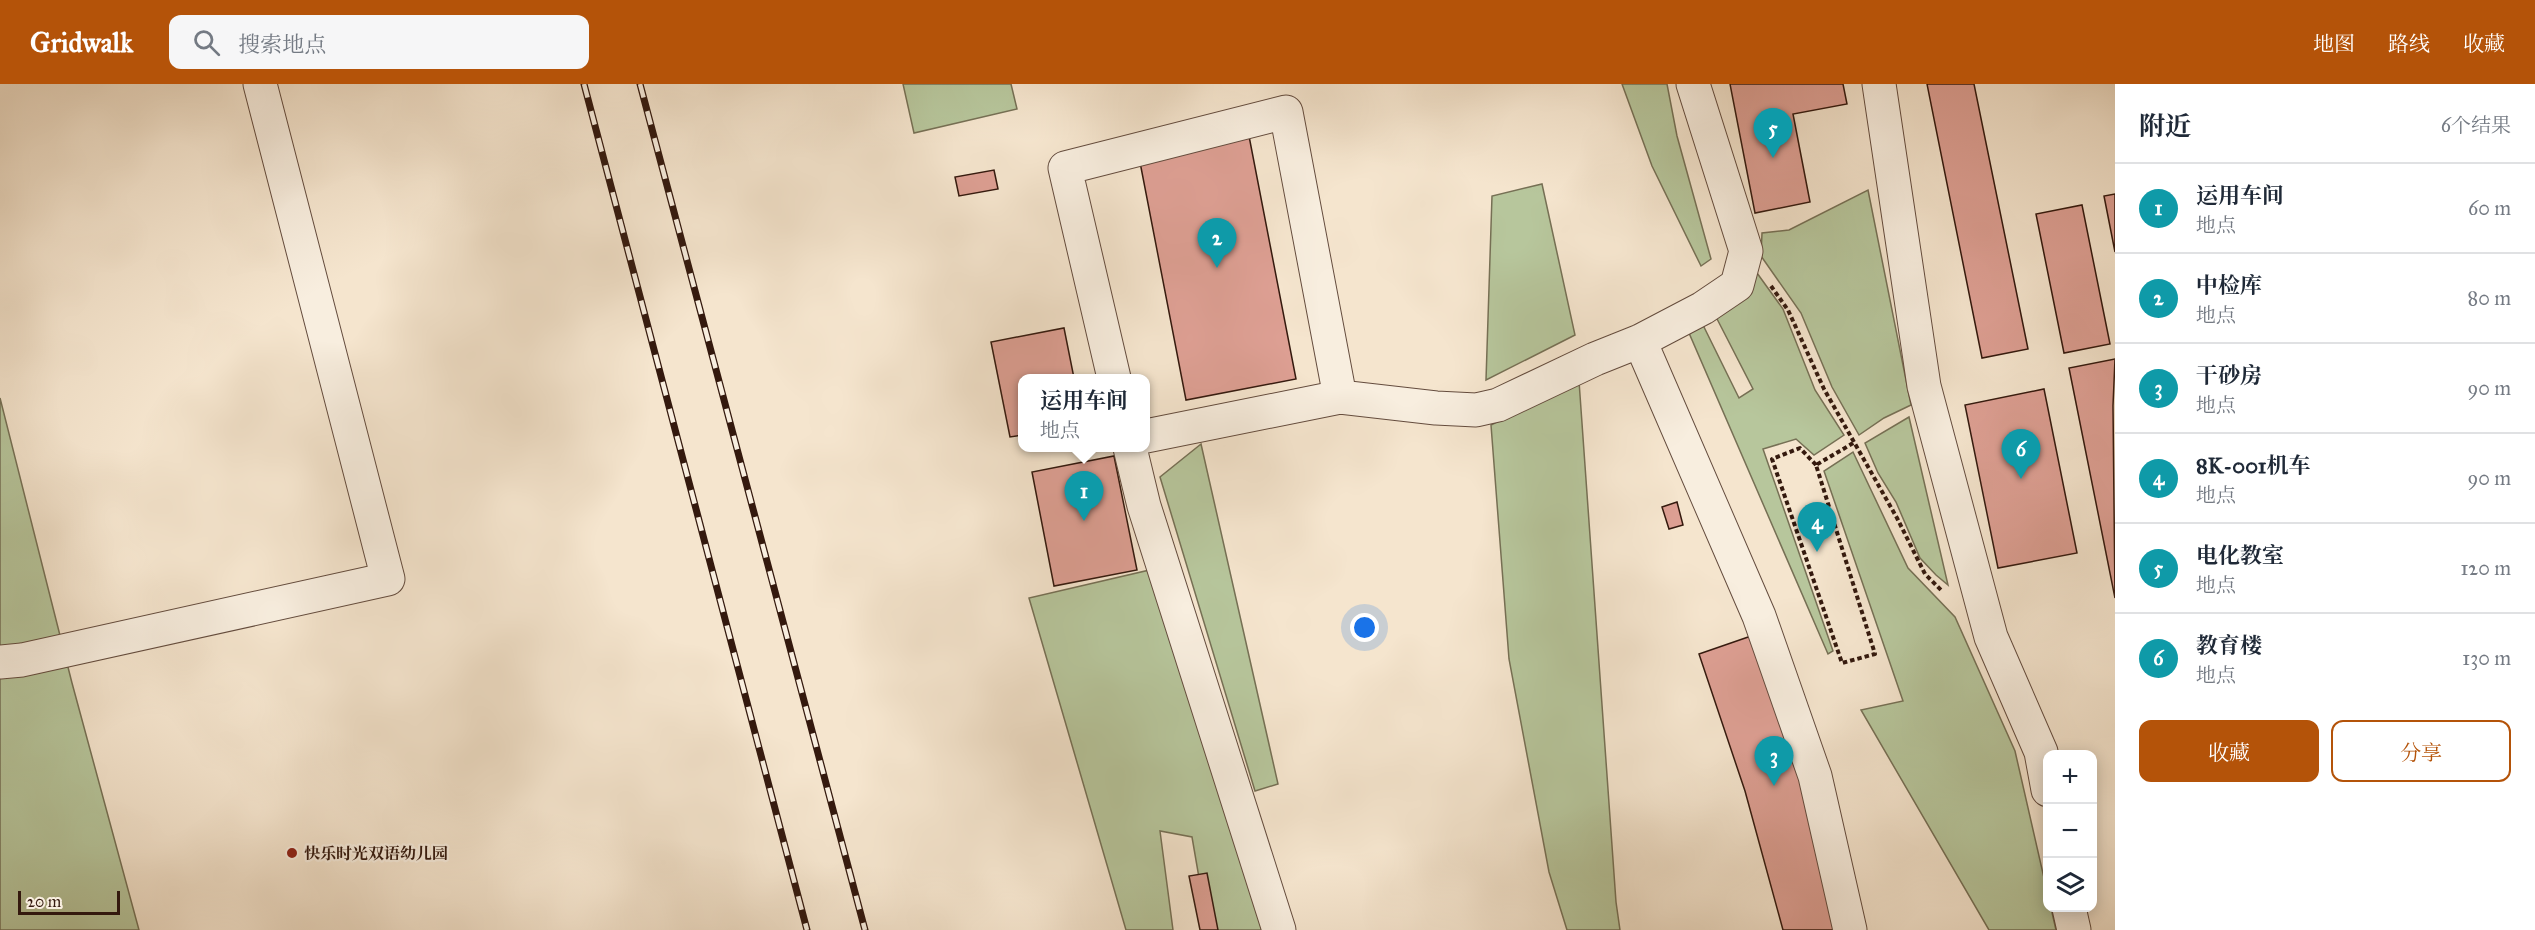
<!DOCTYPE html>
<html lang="zh">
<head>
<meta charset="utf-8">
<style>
	body { margin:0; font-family:"IM FELL Great Primer","Noto Serif SC",serif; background:#f6f6f7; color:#1f2937 }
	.controls { position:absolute; right:18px; bottom:18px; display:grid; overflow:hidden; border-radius:12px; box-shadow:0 3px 15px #0003 }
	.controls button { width:54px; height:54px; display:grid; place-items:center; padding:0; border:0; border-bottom:2px solid #e0e1e3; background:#fff; color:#1f2937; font:30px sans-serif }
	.scale { position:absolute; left:18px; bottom:15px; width:102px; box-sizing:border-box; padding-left:6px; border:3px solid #34190e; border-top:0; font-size:16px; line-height:21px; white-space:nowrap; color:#34190e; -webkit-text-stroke:4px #f8eedf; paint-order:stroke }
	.you { position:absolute; left:1365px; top:544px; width:21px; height:21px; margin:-15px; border:4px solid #fff; border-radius:50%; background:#1a73e8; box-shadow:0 0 0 9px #1a73e833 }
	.badge { display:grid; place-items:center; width:39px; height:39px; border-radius:50%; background:#b45309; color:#fff; font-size:20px; font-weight:700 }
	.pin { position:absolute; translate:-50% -50px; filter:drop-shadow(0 2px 3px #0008) }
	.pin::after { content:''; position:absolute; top:32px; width:21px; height:18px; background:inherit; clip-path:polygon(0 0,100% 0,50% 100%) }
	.popup { position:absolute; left:1018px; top:290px; width:132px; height:78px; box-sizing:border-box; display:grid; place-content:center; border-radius:12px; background:#fff; filter:drop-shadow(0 2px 4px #0005); font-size:20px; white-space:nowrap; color:#747a83 }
	.popup b { font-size:22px; color:#1f2937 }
	.popup::after { content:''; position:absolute; left:50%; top:100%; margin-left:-12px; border:12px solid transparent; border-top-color:#fff }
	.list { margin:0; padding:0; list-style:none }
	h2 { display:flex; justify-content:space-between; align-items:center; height:78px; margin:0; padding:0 24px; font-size:26px }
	h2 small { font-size:20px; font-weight:400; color:#747a83 }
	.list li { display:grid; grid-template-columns:39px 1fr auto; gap:18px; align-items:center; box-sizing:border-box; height:90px; padding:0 24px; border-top:2px solid #e0e1e3 }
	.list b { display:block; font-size:22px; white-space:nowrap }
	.list p { margin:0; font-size:20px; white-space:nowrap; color:#747a83 }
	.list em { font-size:20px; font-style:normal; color:#747a83 }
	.actions { display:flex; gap:12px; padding:18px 24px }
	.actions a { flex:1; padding:14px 0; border:2px solid #b45309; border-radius:12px; text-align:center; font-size:21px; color:#b45309 }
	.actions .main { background:#b45309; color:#fff }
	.icon { flex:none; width:33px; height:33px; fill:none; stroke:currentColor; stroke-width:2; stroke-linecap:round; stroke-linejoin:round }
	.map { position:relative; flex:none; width:2115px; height:846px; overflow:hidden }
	header { display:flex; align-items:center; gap:36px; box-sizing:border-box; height:84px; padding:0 30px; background:#b45309; color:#fff }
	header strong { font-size:28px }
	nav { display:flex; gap:33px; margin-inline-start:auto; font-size:21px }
	.search { width:420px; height:54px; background:#f6f6f7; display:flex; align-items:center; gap:15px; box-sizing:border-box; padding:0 21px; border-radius:12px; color:#747a83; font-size:22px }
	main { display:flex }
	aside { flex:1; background:#fff }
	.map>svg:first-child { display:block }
	.green { fill:#b7c69c; stroke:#767055; stroke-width:1.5 }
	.building { fill:#dd9f93; stroke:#34190e; stroke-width:1.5 }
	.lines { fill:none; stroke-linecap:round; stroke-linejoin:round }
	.minor-casing { stroke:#644c3e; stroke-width:35 }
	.path { stroke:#34190e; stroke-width:4; stroke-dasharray:4.5 3; stroke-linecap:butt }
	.minor { stroke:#f8eedf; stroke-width:33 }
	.rail-casing { stroke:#34190e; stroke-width:7 }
	.rail { stroke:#f8eedf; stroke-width:4.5; stroke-dasharray:14; stroke-linecap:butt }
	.poi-dot { fill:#8f2418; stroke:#f8eedf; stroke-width:2 }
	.labels { text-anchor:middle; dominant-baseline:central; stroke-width:4.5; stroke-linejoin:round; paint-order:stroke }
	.poi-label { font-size:16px; font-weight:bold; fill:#34190e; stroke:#f8eedf; text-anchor:start }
</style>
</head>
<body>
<header>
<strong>Gridwalk</strong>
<div class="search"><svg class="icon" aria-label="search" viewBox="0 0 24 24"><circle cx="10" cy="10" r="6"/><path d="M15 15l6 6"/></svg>搜索地点</div>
<nav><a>地图</a><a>路线</a><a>收藏</a></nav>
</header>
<main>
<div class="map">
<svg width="2115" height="846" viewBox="0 0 2115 846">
	<rect width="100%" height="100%" fill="#f5e5ce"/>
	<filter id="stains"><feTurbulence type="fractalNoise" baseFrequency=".00333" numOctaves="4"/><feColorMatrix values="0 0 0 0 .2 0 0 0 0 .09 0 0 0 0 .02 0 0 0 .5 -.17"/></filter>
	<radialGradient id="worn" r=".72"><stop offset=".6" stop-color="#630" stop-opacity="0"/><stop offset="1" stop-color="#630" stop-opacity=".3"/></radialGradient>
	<path class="green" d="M903 0H1011L1017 25 914 49Z
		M1622 0H1667L1677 52 1711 175 1701 182 1652 82Z
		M1542 100 1575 251 1486 296 1492 112Z
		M1868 106 1911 321 1884 334 1859 351 1832 303 1801 229 1761 172 1762 149 1789 146Z
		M1757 189 1783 225 1815 306 1844 351 1814 371 1796 355 1763 365 1833 567 1828 570 1686 242 1700 235 1739 314 1753 305 1714 229Z
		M1579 297 1616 818 1620 846H1567L1549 788 1509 575 1491 341Z
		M0 314 72 599 139 846H0Z
		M1909 333 1948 501 1936 491 1920 474 1896 418 1878 389 1865 359Z
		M1201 360 1278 700 1255 707 1160 393Z
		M1853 368 1908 484 1955 533 2015 667 2047 807 2048 824H2051L2056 846H1989L1861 626 1903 617 1824 387Z
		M1154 485 1268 846H1208L1192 753 1160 747 1173 846H1126L1029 514Z"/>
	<path class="building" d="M1730 0H1843L1847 20 1793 30 1810 118 1755 129Z
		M1927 0H1974L2028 265 1982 274Z
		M1249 52 1296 295 1186 316 1139 73Z
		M994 86 998 105 959 112 955 93Z
		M2115 110V168L2104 112Z
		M2082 121 2110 260 2064 269 2036 130Z
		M1064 244 1074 294H1022V351L1010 353 991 258Z
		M2115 275 2113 322 2115 514 2069 284Z
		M2044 305 2077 469 1998 484 1965 321Z
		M1114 372 1137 486 1054 502 1032 388Z
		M1677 418 1683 441 1669 445 1662 423Z
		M1754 551 1804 696 1842 846H1783L1745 707 1699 570Z
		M1207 789 1218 846H1200L1189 792Z"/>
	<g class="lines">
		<g class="minor-casing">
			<path id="minor" d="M1879 0 1924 302 1991 553 2041 668 2048 706
				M1640 257 1759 532 1815 692 1850 846
				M1114 294 1065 84 1286 28 1340 313 1436 324 1476 326 1498 321 1595 275 1640 257 1703 224 1737 201 1746 167 1693 0
				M1146 352 1340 313
				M1130 364 1144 422 1279 846
				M0 578 22 576 388 495 260 0
				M2069 824 2074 846"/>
		</g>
		<path class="path" d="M1771 202 1788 226 1824 305 1897 434 1925 490 1943 508
			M1816 381 1800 364 1772 375 1842 579 1875 570 1816 381 1855 358"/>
		<use href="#minor" class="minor"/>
		<g class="rail-casing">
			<path id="rail" d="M584 0 807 846
				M640 0 865 846"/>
		</g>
		<use href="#rail" class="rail"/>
	</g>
	<circle class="poi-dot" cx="292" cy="769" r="6"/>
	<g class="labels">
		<g class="poi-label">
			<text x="304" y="769">快乐时光双语幼儿园</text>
		</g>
	</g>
	<rect width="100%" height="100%" filter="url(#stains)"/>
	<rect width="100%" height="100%" fill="url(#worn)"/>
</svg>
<div class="controls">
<button>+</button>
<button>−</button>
<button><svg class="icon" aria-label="layers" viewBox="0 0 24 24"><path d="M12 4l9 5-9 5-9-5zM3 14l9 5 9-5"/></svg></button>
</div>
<div class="scale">20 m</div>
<div class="you"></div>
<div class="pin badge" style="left:1084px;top:437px;background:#0f9aa8">1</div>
<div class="popup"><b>运用车间</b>地点</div>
<div class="pin badge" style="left:1217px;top:184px;background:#0f9aa8">2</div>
<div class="pin badge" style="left:1774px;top:702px;background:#0f9aa8">3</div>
<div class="pin badge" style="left:1817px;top:468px;background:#0f9aa8">4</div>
<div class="pin badge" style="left:1773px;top:74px;background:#0f9aa8">5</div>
<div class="pin badge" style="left:2021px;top:395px;background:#0f9aa8">6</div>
</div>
<aside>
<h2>附近<small>6个结果</small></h2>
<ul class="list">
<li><span class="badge" style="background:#0f9aa8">1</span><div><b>运用车间</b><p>地点</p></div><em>60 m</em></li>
<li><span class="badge" style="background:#0f9aa8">2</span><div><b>中检库</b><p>地点</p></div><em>80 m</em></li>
<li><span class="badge" style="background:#0f9aa8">3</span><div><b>干砂房</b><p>地点</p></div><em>90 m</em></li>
<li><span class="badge" style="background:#0f9aa8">4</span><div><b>8K-001机车</b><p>地点</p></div><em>90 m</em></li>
<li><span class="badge" style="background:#0f9aa8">5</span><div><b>电化教室</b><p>地点</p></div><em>120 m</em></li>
<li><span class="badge" style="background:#0f9aa8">6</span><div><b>教育楼</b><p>地点</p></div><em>130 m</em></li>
</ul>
<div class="actions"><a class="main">收藏</a><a>分享</a></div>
</aside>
</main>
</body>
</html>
